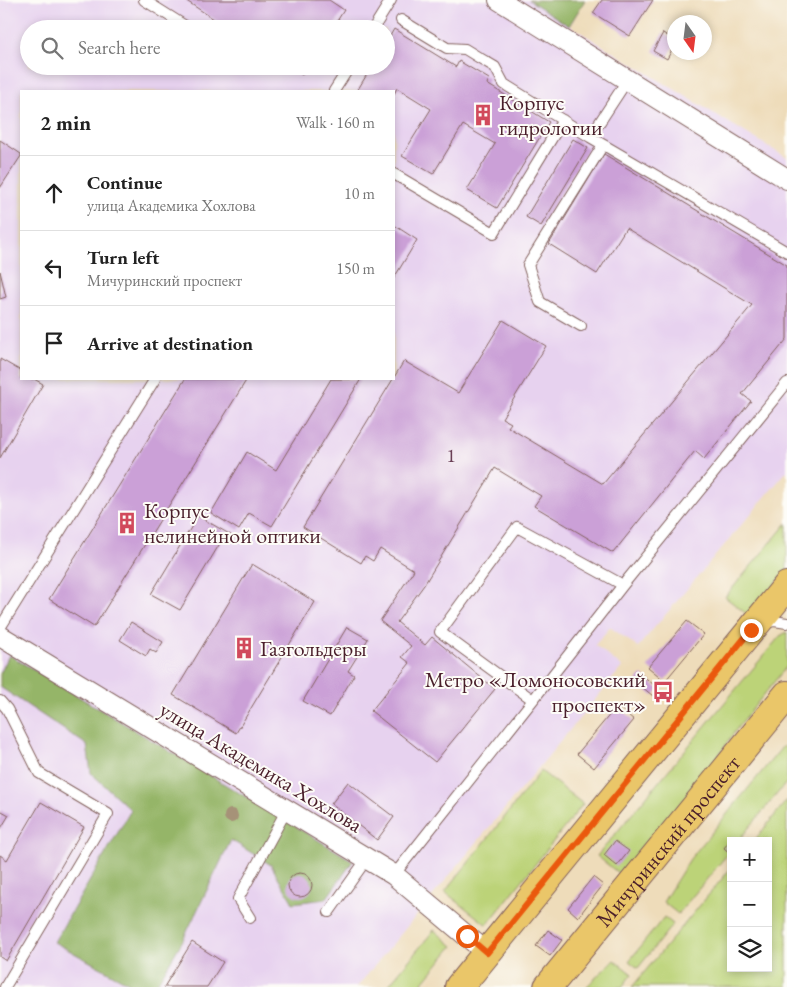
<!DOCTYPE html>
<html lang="en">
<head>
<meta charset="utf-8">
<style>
	body { margin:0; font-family:"EB Garamond",serif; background:#f6f6f6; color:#222 }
	.controls { position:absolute; right:15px; bottom:15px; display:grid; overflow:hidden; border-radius:0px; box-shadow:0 2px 8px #0003 }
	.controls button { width:45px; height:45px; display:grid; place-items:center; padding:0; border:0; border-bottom:1px solid #e0e0e0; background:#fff; color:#222; font:25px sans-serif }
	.compass { position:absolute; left:667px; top:15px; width:45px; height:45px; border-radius:50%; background:#fff; box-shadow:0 2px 8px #0003; rotate:166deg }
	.stop { position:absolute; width:15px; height:15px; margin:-11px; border:4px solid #ea580c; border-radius:50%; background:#fff }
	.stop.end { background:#ea580c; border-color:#fff; box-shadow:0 1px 5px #0008 }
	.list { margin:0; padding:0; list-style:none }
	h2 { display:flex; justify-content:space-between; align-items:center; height:65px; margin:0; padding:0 20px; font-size:21px }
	h2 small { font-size:16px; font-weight:400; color:#767676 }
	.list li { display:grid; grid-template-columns:32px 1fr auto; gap:15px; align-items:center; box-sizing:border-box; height:75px; padding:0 20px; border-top:1px solid #e0e0e0 }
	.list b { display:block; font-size:19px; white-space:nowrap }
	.list p { margin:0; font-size:16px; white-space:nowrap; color:#767676 }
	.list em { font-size:16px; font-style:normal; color:#767676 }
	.icon { flex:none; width:28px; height:28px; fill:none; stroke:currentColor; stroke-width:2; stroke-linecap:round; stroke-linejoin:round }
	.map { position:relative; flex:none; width:787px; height:987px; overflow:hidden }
	.search { position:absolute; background:#fff; box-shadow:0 2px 8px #0003; left:20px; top:20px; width:375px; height:55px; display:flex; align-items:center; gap:12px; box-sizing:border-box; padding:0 18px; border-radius:28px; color:#767676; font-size:19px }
	.panel { position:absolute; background:#fff; box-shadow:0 2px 8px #0003; left:20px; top:90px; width:375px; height:290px; border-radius:0px }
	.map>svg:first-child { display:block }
	.built { fill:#e7d2ef; fill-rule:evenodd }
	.green { fill:#bcd378; stroke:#837952 }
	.forest { fill:#95b568; stroke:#706a4a }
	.building { fill:#cba0d7 }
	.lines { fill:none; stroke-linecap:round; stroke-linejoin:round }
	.service-casing { stroke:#83615d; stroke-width:12 }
	.minor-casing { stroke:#83615d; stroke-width:22 }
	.primary-casing { stroke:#83615d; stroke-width:30 }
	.service { stroke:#fff; stroke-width:10 }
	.minor { stroke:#fff; stroke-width:20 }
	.primary { stroke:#eac669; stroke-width:28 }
	.tree { fill:#a69278 }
	.route { stroke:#ea580c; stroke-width:6 }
	.labels { text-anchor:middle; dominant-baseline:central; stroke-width:4; stroke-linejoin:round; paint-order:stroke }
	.number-label { font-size:20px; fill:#6a3f56 }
	.poi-label { font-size:22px; fill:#4a1f2b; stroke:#fdfcf7; text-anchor:start }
	.street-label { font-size:22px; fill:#4a1f2b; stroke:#fdfcf7 }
</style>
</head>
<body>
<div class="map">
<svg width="787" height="987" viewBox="0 0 787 987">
	<rect width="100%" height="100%" fill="#fdfcf7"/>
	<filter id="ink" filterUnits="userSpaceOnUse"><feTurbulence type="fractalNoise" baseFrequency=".02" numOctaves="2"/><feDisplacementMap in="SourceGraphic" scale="10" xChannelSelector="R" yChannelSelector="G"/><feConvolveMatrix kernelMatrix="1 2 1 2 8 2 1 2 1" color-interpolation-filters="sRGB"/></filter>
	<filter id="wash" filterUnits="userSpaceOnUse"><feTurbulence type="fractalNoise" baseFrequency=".0096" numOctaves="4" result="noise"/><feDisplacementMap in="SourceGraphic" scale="20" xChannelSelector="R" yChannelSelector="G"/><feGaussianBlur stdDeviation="1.12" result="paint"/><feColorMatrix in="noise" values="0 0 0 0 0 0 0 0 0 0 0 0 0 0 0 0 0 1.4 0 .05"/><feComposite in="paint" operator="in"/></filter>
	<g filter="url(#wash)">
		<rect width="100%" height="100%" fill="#eedcba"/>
		<path class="built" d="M0 0H585L570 26 787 158V471L638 647 610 627 595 645 622 667 357 987H0ZM29 29H386V66H29ZM21 91H394V379H21Z"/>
		<path class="green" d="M787 523V570L749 616 725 597Z
			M787 632V666L738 727 668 829 628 881 597 856 780 636Z
			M783 746 787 749V782L738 841H731V850L678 914 663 902 690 859Z
			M541 771 583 804 487 925 445 892Z
			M787 800V987H632L731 868V968H768V841H754Z
			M664 917 673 924 638 968 629 961Z
			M434 930 453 946 419 987H387Z
			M614 960 632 974 622 987H586Z"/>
		<path class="forest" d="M529 0H585L569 26Z
			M9 655 353 861 326 899 293 903 271 865 231 840 183 940 155 987H136L54 942 131 810 91 773 87 745 0 687V674Z"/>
		<g id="blocks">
			<path class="building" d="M185 0H329L344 10 332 29H229Z
				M602 0H653L630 36 593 13Z
				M394 29 456 67 459 61 489 79 487 84 549 122 497 208 467 190 495 144 463 125 433 174 402 156 431 109 397 88 394 94V91H357L372 66H386V43Z
				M663 33 674 40V46L667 59 653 51Z
				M288 66H308L302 75Z
				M573 139 588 148 541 226 526 217Z
				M0 140 21 154V156L0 188Z
				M604 154 787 265V339L742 394 751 401 704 459 695 451 613 553 534 506 541 496 495 468 424 585 397 622 425 645 432 637 495 689 435 762 371 711 410 663 402 657 411 646 380 621 414 570 380 549 373 561 365 556 361 563 303 527 404 361 458 393 503 320 546 346 502 418 511 423 508 427 603 484 752 305 626 228 597 274 549 244Z
				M394 225 417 240 394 278Z
				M0 271 6 297 0 299Z
				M0 359 21 371V379H34L43 384 0 458Z
				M185 379H247L94 627 49 599Z
				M331 379H361L272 526 249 513 239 530 211 513 247 452 276 470Z
				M198 516 231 535 226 542 222 540 180 610 151 594Z
				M252 564 315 602 236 733 173 695Z
				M687 621 704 634 665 681 648 667Z
				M131 622 163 642 156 653 150 649 146 656 120 640Z
				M347 627 368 639 348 671 354 675 330 716 303 701Z
				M642 675 659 689 653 696 636 682Z
				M617 706 634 720 594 768 577 754Z
				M348 782 394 817 377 840 331 804Z
				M41 802 84 827 6 961 0 957V855L7 860Z
				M0 810 9 815 0 830Z
				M733 836 738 841H731V854L724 848Z
				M615 841 629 851 617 866 604 855Z
				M288 885a12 12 0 1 1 24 0a12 12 0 1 1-24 0Z
				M593 877 603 885 578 917 568 908Z
				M548 930 562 940 550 956 536 946Z
				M192 942 223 962 207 987H164Z"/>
		</g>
	</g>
	<g filter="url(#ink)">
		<use href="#blocks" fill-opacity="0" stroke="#83615d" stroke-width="1"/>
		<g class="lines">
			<g class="service-casing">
				<path id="service" d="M144 0 190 29
					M401 20 447 48 465 49 478 57 495 67 504 84 590 137 787 252
					M373 29 391 0
					M334 91 350 66
					M590 137 628 79
					M394 174 494 233 563 120
					M581 326 540 302 528 265 603 145
					M764 623 774 621 787 623
					M0 628 155 379
					M533 700 440 632 517 527 623 585
					M0 701 7 709 39 773 108 814 5 987
					M394 875 533 700 623 585 787 383
					M329 912 366 860
					M250 918 238 899 286 811"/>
			</g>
			<g class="minor-casing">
				<path id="minor" d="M499 0 787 179
					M0 636 394 875 487 953"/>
			</g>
			<g class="primary-casing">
				<g id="primary">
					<path d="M459 987 787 586"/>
					<path id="s1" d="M548 987 787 695"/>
				</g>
			</g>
			<use href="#service" class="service"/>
			<use href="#minor" class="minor"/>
			<use href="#primary" class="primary"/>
		</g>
		<circle class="tree" cx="231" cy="816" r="7"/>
	</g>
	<g class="lines" filter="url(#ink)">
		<path class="route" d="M467 936 487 953 751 630"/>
	</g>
	<defs>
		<g id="building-bare" transform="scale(1.725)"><path d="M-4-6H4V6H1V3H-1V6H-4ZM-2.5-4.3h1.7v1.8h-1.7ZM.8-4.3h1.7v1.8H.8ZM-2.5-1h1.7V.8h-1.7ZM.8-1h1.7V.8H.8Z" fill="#d1495b" stroke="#fdfcf7" stroke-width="2.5" paint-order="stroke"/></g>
		<g id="bus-bare" transform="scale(1.725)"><path d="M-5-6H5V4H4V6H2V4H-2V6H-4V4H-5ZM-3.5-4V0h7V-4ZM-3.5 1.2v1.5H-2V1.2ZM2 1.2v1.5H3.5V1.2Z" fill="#d1495b" stroke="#fdfcf7" stroke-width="2.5" paint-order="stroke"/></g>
	</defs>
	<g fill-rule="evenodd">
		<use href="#building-bare" x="483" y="115"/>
		<use href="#building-bare" x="127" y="523"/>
		<use href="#building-bare" x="244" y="648"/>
		<use href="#bus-bare" x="663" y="692"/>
	</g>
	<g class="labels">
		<g class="number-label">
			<text x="451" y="455">1</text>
		</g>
		<g class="poi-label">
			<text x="499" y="102">Корпус<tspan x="499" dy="25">гидрологии</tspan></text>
			<text x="144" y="510">Корпус<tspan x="144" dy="25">нелинейной оптики</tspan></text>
			<text x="260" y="648">Газгольдеры</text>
			<text x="646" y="679" text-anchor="end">Метро «Ломоносовский<tspan x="646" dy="25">проспект»</tspan></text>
		</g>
		<g class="street-label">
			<text transform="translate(261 767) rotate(31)">улица Академика Хохлова</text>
			<text stroke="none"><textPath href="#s1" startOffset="189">Мичуринский проспект</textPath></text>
		</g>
	</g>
</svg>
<div class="controls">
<button>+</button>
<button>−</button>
<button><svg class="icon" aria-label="layers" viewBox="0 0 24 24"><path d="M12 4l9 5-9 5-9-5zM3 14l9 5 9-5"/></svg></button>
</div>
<svg class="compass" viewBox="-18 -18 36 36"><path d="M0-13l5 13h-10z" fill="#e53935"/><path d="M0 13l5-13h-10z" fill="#767676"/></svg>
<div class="stop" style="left:467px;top:936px"></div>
<div class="stop end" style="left:751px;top:630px"></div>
<div class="search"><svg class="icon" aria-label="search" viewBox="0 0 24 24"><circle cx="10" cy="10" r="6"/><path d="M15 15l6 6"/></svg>Search here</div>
<section class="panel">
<h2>2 min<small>Walk · 160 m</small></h2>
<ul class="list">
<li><svg class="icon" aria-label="ahead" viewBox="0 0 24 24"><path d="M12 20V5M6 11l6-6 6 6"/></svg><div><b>Continue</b><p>улица Академика Хохлова</p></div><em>10 m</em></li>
<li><svg class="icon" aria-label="left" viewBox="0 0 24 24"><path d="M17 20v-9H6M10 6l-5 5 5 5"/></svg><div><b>Turn left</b><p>Мичуринский проспект</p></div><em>150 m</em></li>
<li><svg class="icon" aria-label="arrive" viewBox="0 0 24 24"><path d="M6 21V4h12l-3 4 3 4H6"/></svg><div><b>Arrive at destination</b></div></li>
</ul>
</section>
</div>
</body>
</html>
